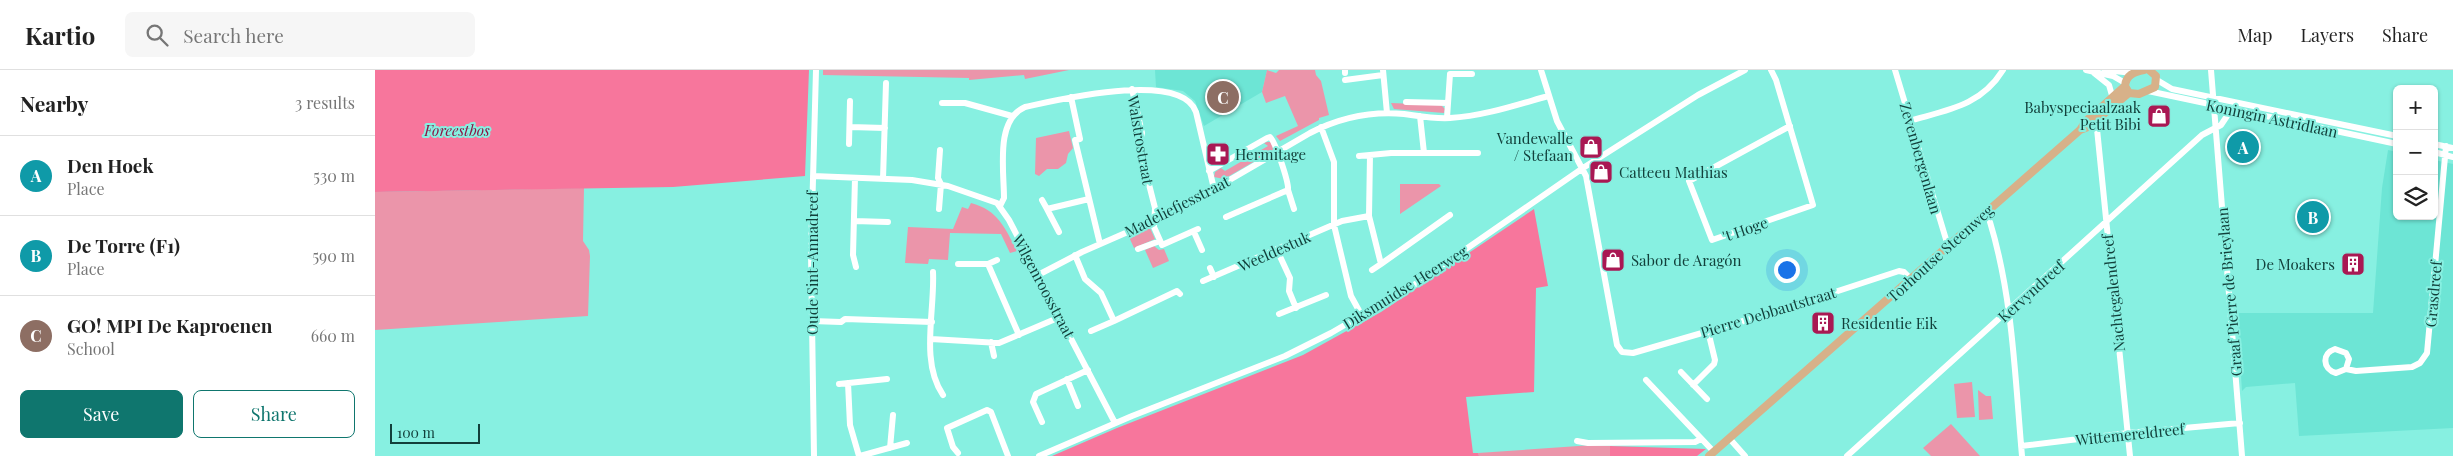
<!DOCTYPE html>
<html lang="en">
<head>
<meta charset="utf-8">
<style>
	body { margin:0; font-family:"Playfair Display",serif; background:#f6f6f6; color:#222 }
	.controls { position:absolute; right:15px; top:15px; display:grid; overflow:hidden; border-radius:8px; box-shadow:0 1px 4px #0004 }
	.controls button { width:45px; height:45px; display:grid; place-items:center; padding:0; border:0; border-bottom:1px solid #e0e0e0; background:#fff; color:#222; font:25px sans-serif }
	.scale { position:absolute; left:15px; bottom:12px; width:90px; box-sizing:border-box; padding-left:5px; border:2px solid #12403b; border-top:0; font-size:14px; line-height:18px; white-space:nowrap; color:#12403b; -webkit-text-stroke:4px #87f0e1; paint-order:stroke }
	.you { position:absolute; left:1411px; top:199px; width:18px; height:18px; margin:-12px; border:4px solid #fff; border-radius:50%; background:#1a73e8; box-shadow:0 0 0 8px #1a73e833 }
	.badge { display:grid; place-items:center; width:32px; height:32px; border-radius:50%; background:#0f766e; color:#fff; font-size:16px; font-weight:700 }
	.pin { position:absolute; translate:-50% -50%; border:2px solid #fff; box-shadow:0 1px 5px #0006 }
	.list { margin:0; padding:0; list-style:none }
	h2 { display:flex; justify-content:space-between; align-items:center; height:65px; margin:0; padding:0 20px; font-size:21px }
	h2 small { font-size:16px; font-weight:400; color:#767676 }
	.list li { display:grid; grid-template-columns:32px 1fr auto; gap:15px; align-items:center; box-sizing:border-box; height:80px; padding:0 20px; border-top:1px solid #e0e0e0 }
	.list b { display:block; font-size:19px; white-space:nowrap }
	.list p { margin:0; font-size:16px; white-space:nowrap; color:#767676 }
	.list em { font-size:16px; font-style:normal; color:#767676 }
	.actions { display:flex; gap:10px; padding:15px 20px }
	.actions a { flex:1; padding:11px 0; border:1px solid #0f766e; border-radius:8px; text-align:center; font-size:18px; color:#0f766e }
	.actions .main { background:#0f766e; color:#fff }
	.icon { flex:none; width:28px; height:28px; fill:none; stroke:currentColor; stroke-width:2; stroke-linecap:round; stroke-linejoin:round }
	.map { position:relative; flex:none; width:2078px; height:386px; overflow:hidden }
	header { display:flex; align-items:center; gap:30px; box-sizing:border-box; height:70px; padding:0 25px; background:#fff; border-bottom:1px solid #e0e0e0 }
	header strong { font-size:24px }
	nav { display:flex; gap:28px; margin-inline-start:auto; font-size:18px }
	.search { width:350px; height:45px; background:#f6f6f6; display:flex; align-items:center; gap:12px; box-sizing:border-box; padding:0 18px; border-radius:8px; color:#767676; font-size:19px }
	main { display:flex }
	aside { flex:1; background:#fff }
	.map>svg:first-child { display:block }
	.built { fill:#6de5d5 }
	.green { fill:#eb95aa }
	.forest { fill:#f7769c }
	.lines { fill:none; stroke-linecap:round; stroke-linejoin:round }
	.minor { stroke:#fff; stroke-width:6 }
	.major { stroke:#d7b189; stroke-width:8 }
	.labels { text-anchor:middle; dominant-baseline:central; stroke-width:4; stroke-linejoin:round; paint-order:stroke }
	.poi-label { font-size:15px; fill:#12403b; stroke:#87f0e1; text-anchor:start }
	.street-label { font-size:15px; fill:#12403b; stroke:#87f0e1 }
	.park-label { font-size:15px; font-style:italic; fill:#8a1544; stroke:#87f0e1 }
</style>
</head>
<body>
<header>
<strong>Kartio</strong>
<div class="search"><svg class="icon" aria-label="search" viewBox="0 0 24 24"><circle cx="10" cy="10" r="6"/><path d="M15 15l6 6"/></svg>Search here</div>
<nav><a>Map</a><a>Layers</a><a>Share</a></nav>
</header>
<main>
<aside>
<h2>Nearby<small>3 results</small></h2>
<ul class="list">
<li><span class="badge" style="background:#0f9aa8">A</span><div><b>Den Hoek</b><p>Place</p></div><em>530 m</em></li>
<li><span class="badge" style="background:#0f9aa8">B</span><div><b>De Torre (F1)</b><p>Place</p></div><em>590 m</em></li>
<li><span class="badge" style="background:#8d6e63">C</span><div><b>GO! MPI De Kaproenen</b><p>School</p></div><em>660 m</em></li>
</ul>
<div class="actions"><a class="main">Save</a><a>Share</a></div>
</aside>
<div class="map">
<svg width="2078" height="386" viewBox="0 0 2078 386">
	<rect width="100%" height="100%" fill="#87f0e1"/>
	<path class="built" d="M780 0H892L887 22 829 56 820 31 808 21 781 17Z
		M2013 80 2022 82V146H2059V90L2078 94V358L1924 366 1920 313 1871 317 1867 321 1862 243H1998L2007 118Z"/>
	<path class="green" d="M448 0H694L650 9 649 5 594 10V8L448 5Z
		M892 0 901 3 904 0H940L941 5 946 11 954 45 944 48V50L905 71 901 66 923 56 910 26 891 33 887 22Z
		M1016 33 1066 35 1070 39 1069 43 1019 39Z
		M694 61 698 78 693 84 691 93 683 99H672L664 106 660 104 661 68Z
		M892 72H896L898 79 897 81 849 109 839 107 840 102 846 98 850 101 893 76 889 73Z
		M1025 114H1064L1066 116 1025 144Z
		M209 118 208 171 214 180 215 186 213 246 0 260V122Z
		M596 133C623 140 630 158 642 181L635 183 626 164 575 163 573 190 554 189 553 194 530 193 533 157 578 159 587 137 593 139Z
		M775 158 780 169 759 178 754 167Z
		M779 176 784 180 789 179 794 191 778 198 770 180Z
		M1597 312 1600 347 1582 348 1579 314Z
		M1603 320 1611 326H1616L1618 349 1604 350Z
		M1576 354 1605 386H1556L1548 378Z
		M1218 375 1237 376 1236 386H1104L1103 383Z"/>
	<path class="forest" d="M0 0H434L430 106 298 117 0 122Z
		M1159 139 1173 216 1161 218 1159 322 1091 327 1098 383H1103L1104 386H677L742 358 928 285 1006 242Z
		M1235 376 1331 379 1322 386H1235Z"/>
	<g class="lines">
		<path class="minor" d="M970 0V3
			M1008 0 1012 43
			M1166 0 1182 51 1211 106 1242 275 1247 282 1258 283 1396 243 1524 201 1529 202 1536 209
			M1396 0 1401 10 1438 135 1337 170 1314 111 1415 56
			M1520 0 1573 176
			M1711 0 1738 6 1750 13
			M1730 0 1758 3
			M1836 0 1867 386
			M1719 3 1734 15 1738 29
			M970 10 1008 5
			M1782 10 1797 19 2022 66
			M757 19 767 63 764 75 780 138 779 157 787 175 823 159
			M1773 21 2022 74
			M696 27 705 69 700 70 725 174
			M1031 32 1073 33
			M567 33H590L637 46
			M1045 46 1049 83
			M1072 48 1075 4H1097
			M1534 51C1572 40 1606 36 1628 0
			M475 57 510 58
			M946 57 959 92V155L976 226 987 246
			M1722 59 1755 386
			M474 74 475 31
			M2059 74 2078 78
			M2059 82 2078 87
			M995 85 994 146 1006 194 997 200
			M984 86 1016 83H1103
			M834 101 892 68 895 67C901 73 914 113 913 120L851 147
			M438 106 537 110 573 116 622 133 634 150 740 353
			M480 108 478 185 481 197
			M508 109 511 13
			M913 120 919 139
			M667 130 672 139 714 129
			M625 136 629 128C629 100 620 50 650 37 683 30 806 0 821 42L839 119
			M564 139 566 114 563 108 565 80
			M672 139 684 162
			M479 151 513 152
			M1615 152C1638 228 1640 308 1647 386
			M819 162 827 180
			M763 179 785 171
			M902 180 915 208 914 221 921 238
			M700 185 710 209 726 223 739 251 716 261
			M583 194H613L644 265
			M613 194 622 190
			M1006 194 1075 145
			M835 198 839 207
			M558 202C560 241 545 292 568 325
			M663 205 707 182 803 140 935 63C964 48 996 41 1029 44 1044 46 1059 49 1075 48 1109 46 1141 35 1173 26
			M828 211 967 151 994 146
			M904 244 951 225
			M437 251 466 252 470 249 557 252
			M739 251 802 221 805 224
			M556 269 624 273 685 247
			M616 272 619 286
			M1971 299 1974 289 1971 283 1960 279C1947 283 1947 299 1961 303L1971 299 1981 301 2037 297 2045 293 2052 283 2071 76
			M1306 302 1332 329
			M692 309 703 336
			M1271 310 1339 382
			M473 313 475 355 484 386
			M464 314 512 309
			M1318 315 1339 294 1340 290 1333 261
			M667 352 658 332 661 324 713 300
			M1354 368 1370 386
			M1202 371 1213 373 1320 372 1326 369
			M1646 376 1753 363 1865 353
			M515 378 518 345
			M583 383 578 377 572 358 612 340 616 342 633 386
			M439 386 436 182 441 0
			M485 386 532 373
			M664 386 757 346 910 286 956 263 1042 213 1208 98 1323 25 1370 0
			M1472 386 1827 65 1846 55 1856 40"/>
		<path class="major" d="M1769 0C1759 2 1751 5 1750 16L1754 23 1764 24 1780 17 1781 6 1774 0
			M1705 60 1713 57 1754 23
			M1334 386 1705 60 1710 52 1750 16"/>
	</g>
	<defs>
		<g id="shop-square" transform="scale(1.25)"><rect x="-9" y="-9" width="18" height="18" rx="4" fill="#a91853" stroke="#87f0e1"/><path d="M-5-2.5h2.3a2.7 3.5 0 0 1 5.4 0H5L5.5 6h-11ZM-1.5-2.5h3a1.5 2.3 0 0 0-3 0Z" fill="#fff"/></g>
		<g id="pharmacy-square" transform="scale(1.25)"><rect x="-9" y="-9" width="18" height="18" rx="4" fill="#a91853" stroke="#87f0e1"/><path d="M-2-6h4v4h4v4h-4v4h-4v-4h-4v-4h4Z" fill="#fff"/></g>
		<g id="building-square" transform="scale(1.25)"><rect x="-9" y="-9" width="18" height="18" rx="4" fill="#a91853" stroke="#87f0e1"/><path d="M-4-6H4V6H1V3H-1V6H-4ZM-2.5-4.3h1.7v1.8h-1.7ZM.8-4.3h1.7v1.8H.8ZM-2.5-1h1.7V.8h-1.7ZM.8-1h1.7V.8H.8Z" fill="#fff"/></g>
	</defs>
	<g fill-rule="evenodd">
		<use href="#shop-square" x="1784" y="46"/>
		<use href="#shop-square" x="1216" y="77"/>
		<use href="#pharmacy-square" x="843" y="84"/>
		<use href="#shop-square" x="1226" y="102"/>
		<use href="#shop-square" x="1238" y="190"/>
		<use href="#building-square" x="1978" y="194"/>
		<use href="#building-square" x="1448" y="253"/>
	</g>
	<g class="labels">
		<g class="poi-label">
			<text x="1766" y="37" text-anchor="end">Babyspeciaalzaak<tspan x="1766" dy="17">Petit Bibi</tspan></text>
			<text x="1198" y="68" text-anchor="end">Vandewalle<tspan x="1198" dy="17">/ Stefaan</tspan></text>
			<text x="860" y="84">Hermitage</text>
			<text x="1244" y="102">Catteeu Mathias</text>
			<text x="1256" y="190">Sabor de Aragón</text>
			<text x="1960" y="194" text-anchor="end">De Moakers</text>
			<text x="1466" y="253">Residentie Eik</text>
		</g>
		<g class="street-label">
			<text transform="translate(1897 48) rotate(12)">Koningin Astridlaan</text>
			<text transform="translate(766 70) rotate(80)">Walstrostraat</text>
			<text transform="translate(1546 88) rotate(74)">Zevenbergenlaan</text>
			<text transform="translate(802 136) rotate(-27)">Madeliefjesstraat</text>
			<text transform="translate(1370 159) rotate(-19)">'t Hoge</text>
			<text transform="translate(899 181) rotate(-24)">Weeldestuk</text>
			<text transform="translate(1565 183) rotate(-42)">Torhoutse Steenweg</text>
			<text transform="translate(437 193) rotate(-90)">Oude Sint-Annadreef</text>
			<text transform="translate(669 216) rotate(62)">Wilgenroosstraat</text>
			<text transform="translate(1030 217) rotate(-32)">Diksmuidse Heerweg</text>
			<text transform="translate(1656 221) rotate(-42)">Kervyndreef</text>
			<text transform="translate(1854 222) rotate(-95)">Graaf Pierre de Brieylaan</text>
			<text transform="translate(1738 223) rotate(-96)">Nachtegalendreef</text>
			<text transform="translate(2058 224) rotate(-85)">Grasdreef</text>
			<text transform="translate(1393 242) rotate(-17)">Pierre Debbautstraat</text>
			<text transform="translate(1755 364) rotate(-6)">Wittemereldreef</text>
		</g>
		<g class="park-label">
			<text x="82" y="60">Foreestbos</text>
		</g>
	</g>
</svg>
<div class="controls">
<button>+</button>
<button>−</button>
<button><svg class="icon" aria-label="layers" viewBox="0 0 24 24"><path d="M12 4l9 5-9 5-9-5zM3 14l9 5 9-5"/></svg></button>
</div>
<div class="scale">100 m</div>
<div class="you"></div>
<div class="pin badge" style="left:1868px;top:77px;background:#0f9aa8">A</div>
<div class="pin badge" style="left:1938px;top:147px;background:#0f9aa8">B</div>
<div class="pin badge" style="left:848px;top:27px;background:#8d6e63">C</div>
</div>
</main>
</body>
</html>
